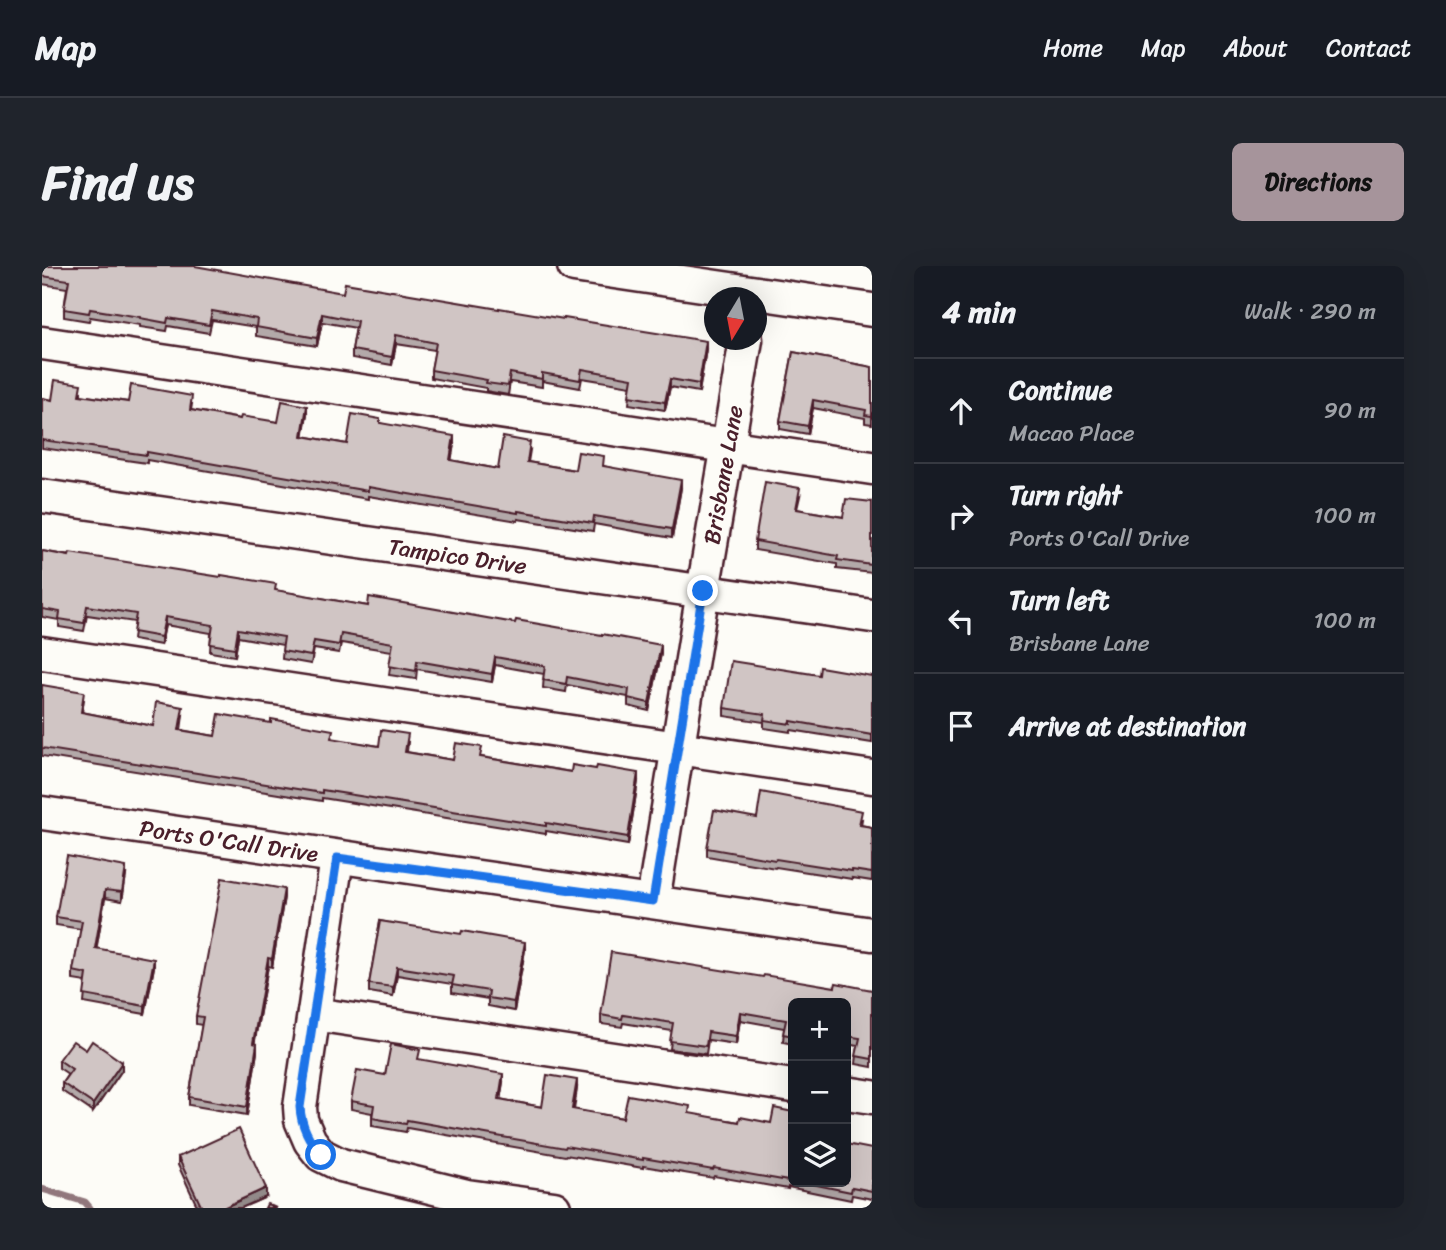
<!DOCTYPE html>
<html lang="en">
<head>
<meta charset="utf-8">
<style>
	body { margin:0; font-family:Sriracha,sans-serif; background:#20242c; color:#f1f3f6 }
	.controls { position:absolute; right:21px; bottom:21px; display:grid; overflow:hidden; border-radius:10px; box-shadow:0 7px 28px #0002 }
	.controls button { width:63px; height:63px; display:grid; place-items:center; padding:0; border:0; border-bottom:2px solid #363941; background:#171b24; color:#f1f3f6; font:35px sans-serif }
	.compass { position:absolute; left:662px; top:21px; width:63px; height:63px; border-radius:50%; background:#171b24; box-shadow:0 7px 28px #0002; rotate:190deg }
	.stop { position:absolute; width:21px; height:21px; margin:-16px; border:5px solid #1a73e8; border-radius:50%; background:#fff }
	.stop.end { background:#1a73e8; border-color:#fff; box-shadow:0 2px 7px #0008 }
	.list { margin:0; padding:0; list-style:none }
	h2 { display:flex; justify-content:space-between; align-items:center; height:91px; margin:0; padding:0 28px; font-size:30px }
	h2 small { font-size:23px; font-weight:400; color:#9ea1a6 }
	.list li { display:grid; grid-template-columns:46px 1fr auto; gap:21px; align-items:center; box-sizing:border-box; height:105px; padding:0 28px; border-top:2px solid #363941 }
	.list b { display:block; font-size:26px; white-space:nowrap }
	.list p { margin:0; font-size:23px; white-space:nowrap; color:#9ea1a6 }
	.list em { font-size:23px; font-style:normal; color:#9ea1a6 }
	.icon { flex:none; width:38px; height:38px; fill:none; stroke:currentColor; stroke-width:2; stroke-linecap:round; stroke-linejoin:round }
	.map { position:relative; flex:none; width:830px; height:942px; overflow:hidden; border-radius:10px }
	header { display:flex; align-items:center; gap:42px; box-sizing:border-box; height:98px; padding:0 35px; background:#171b24; border-bottom:2px solid #363941 }
	header strong { font-size:33px }
	nav { display:flex; gap:38px; margin-inline-start:auto; font-size:24px }
	.intro { display:flex; align-items:center; justify-content:space-between; box-sizing:border-box; height:168px; padding:0 42px }
	h1 { margin:0; font-size:49px }
	.button { padding:18px 32px; border-radius:10px; background:#a6949b; color:#111; font-size:24px; font-weight:700 }
	main { display:flex; gap:42px; padding:0 42px }
	aside { flex:1; background:#171b24; border-radius:10px; box-shadow:0 7px 28px #0002 }
	.map>svg:first-child { display:block }
	.lines { fill:none; stroke-linecap:round; stroke-linejoin:round }
	.stream { stroke:#91777b; stroke-width:7 }
	.minor-casing { stroke:#4a1f2b; stroke-width:37 }
	.minor { stroke:#fdfcf7; stroke-width:32 }
	.wall { fill:#b3a9a9; stroke:#4a1f2b; stroke-width:2 }
	.shaded-wall { fill:#928a89; stroke:#4a1f2b; stroke-width:2 }
	.building { fill:#d0c5c4; stroke:#4a1f2b; stroke-width:2 }
	.route { stroke:#1a73e8; stroke-width:9 }
	.labels { text-anchor:middle; dominant-baseline:central; stroke-width:5; stroke-linejoin:round; paint-order:stroke }
	.street-label { font-size:23px; fill:#4a1f2b; stroke:#fdfcf7 }
</style>
</head>
<body>
<header>
<strong>Map</strong>
<nav><a>Home</a><a>Map</a><a>About</a><a>Contact</a></nav>
</header>
<div class="intro"><h1>Find us</h1><a class="button">Directions</a></div>
<main>
<div class="map">
<svg width="830" height="942" viewBox="0 0 830 942">
	<rect width="100%" height="100%" fill="#fdfcf7"/>
	<filter id="ink" filterUnits="userSpaceOnUse"><feTurbulence type="fractalNoise" baseFrequency=".0143" numOctaves="2"/><feDisplacementMap in="SourceGraphic" scale="14" xChannelSelector="R" yChannelSelector="G"/><feConvolveMatrix kernelMatrix="1 2 1 2 8 2 1 2 1" color-interpolation-filters="sRGB"/></filter>
	<g filter="url(#ink)">
		<g class="lines">
			<path class="stream" d="M0 923 43 936 48 942"/>
			<g class="minor-casing">
				<g id="minor">
					<path d="M532 0 830 44"/>
					<path d="M0 77 830 202"/>
					<path id="s1" d="M0 230 830 350"/>
					<path d="M0 387 830 511"/>
					<path id="s2" d="M0 547C276 589 554 627 830 668"/>
					<path d="M295 592 258 841 259 854 268 875 279 889 299 899 425 930 512 942"/>
					<path id="s3" d="M611 635 661 325 704 74"/>
					<path d="M272 748 751 820"/>
					<path d="M804 827 830 831"/>
				</g>
			</g>
			<use href="#minor" class="minor"/>
		</g>
		<path class="wall" d="M0 0 301 27 664 83 657 126 628 121 623 144 587 138 589 120 540 112 538 122 500 115V121L468 116 466 129 444 125V122L389 112V104L393 84 354 78 350 99 310 92V84L314 62 280 56 275 80 214 70V61L170 54 167 67 126 60 125 65 98 61V59L48 51 47 55 22 51V43L25 22 0 18Z
			M751 86 830 101V158L823 157V152L771 142 766 168 738 163V155Z
			M39 126V129L86 136 150 138 149 144 198 153 236 156 265 148 261 170 305 178 338 157 412 178 409 194 456 203 488 184 486 196 533 204 562 200 639 222 630 272 552 258 551 265 476 253V255L326 230V233L105 194V197L0 182V132L10 134Z
			M758 230 755 243 801 251 830 236V307L795 303V298L713 284V275Z
			M0 285 326 340 619 388 607 445 586 440V431L525 419 524 426 501 422 502 408 453 399 450 416 375 403 374 413 347 409 350 385 299 377 297 387 272 383 269 398 240 393 241 379 196 371 193 390 168 386 169 367 123 359 119 379 91 374 93 356 45 349 42 365 17 361V354L0 351Z
			M777 409 830 410V477L749 464V466L722 462V456L682 450V442Z
			M0 419 42 434 40 446 111 460 141 449 139 464 173 470 291 473 337 480 366 476 365 486 411 494 440 491 529 506 596 515 586 579 504 565V568L280 532V535L0 490Z
			M820 553 819 559 830 561V615L810 612V613L734 601 733 602 665 590V582Z
			M84 609 80 635 63 632 54 683 112 701 103 748 42 737 44 716 31 714V705L39 663 14 659V651Z
			M242 631 230 701 226 700 212 778 215 786 205 849 147 839V831L160 759 154 758V750Z
			M338 655 483 684 472 745 446 740V733L410 727V718L355 709 351 730 327 726V718Z
			M793 721 830 724V801L814 798 816 780 804 778V737H751V778L741 776 742 762 698 754 694 778 666 774 664 788 628 783 630 765 581 757 580 761 559 758V749Z
			M44 784 80 804 51 846 20 825V817L26 808 17 802V794Z
			M343 809 461 816 458 833 500 841 535 822 532 844 581 852 648 848 697 856 729 857 751 846V916H804L830 883V933L810 929 809 934 746 921V923L672 910 671 912 601 900V902L524 889 523 890 365 862 364 866 330 860V847L309 843V835Z
			M136 891 224 931 199 942H156L136 899Z"/>
		<path class="shaded-wall" d="M280 48V56L275 80V72Z
			M354 69V78L350 99V91Z
			M664 75V83L657 126V118Z
			M628 113V121L623 144V136Z
			M771 134V142L766 168V160Z
			M265 140V148L260 178V170Z
			M412 170V178L408 202V194Z
			M639 214V222L630 272V263Z
			M123 351V359L119 379V371Z
			M196 363V371L193 390V382Z
			M619 379V388L607 445V437Z
			M453 391V399L450 416V408Z
			M596 507V515L586 579V571Z
			M84 601V609L80 635V626Z
			M242 623V631L230 701V693Z
			M63 624V632L53 691V682Z
			M483 676V684L472 745V736Z
			M226 692V700L211 786V777Z
			M112 693V701L103 748V740Z
			M355 701V709L351 730V721Z
			M698 746V754L694 778V770Z
			M215 778V786L205 849V841Z
			M80 796V804L51 846V838Z
			M461 808V816L457 841V833Z
			M535 814V822L530 852V843Z
			M224 922V931L199 942H181Z"/>
		<path class="building" d="M0 0H153L301 27 303 17 457 43V42L522 53V52L664 75 657 118 628 113 623 136 587 130 590 112 540 103 538 114 500 107V113L468 107 466 120 444 117 445 114 389 104 394 77 354 69 350 91 310 84 315 55 280 48 275 72 214 61 215 53 170 45 167 59 126 52 125 57 98 52V51L48 43 47 47 22 43 27 14 0 10Z
			M751 86 830 101V150L823 149 824 144 771 134 766 160 738 155Z
			M13 114 39 118 37 129 86 136 89 119 150 130 148 144 198 153 199 150 236 156 240 135 265 140 260 170 305 178 310 148 338 153V157L412 170 408 194 456 203 461 171 488 176 485 196 533 204 536 186 562 190 561 200 639 214 630 263 552 250 551 257 476 245V247L326 221V225L105 186V189L0 174V132L10 134Z
			M723 216 758 222 754 243 801 251 804 233 830 236V299L795 294 796 290 713 275Z
			M0 285 27 290 28 287 179 311V309L234 318 233 324 326 340 327 331 473 357 474 354 560 369V368L619 379 607 437 586 432 587 423 525 411 524 418 501 414 503 400 453 391 450 408 375 395 374 405 347 400 351 377 299 368 297 379 272 375 269 390 240 385 242 371 196 363 193 382 168 378 171 359 123 351 119 371 91 366 94 348 45 340 42 357 17 353 18 346 0 343Z
			M689 395 777 409 778 401 830 410V469L749 455V458L722 454 723 448 682 442Z
			M0 419 42 426 39 446 111 460 114 436 141 441 137 464 173 470 177 448 229 457V453L291 464 289 472 337 480 339 464 366 468 363 486 411 494 414 477 440 481 438 491 529 506 530 499 554 503 555 500 596 507 586 571 504 557V560L280 524V527L0 482Z
			M719 526 820 545 817 559 830 561V607L810 604V605L734 593 733 594 665 582 672 544 715 552Z
			M25 590 84 601 80 626 63 624 53 682 112 693 103 740 42 729 45 708 31 705 40 655 14 651Z
			M180 612 242 623 230 693 226 692 211 777 215 778 205 841 147 831 161 751 154 750Z
			M338 655 419 668 420 665 483 676 472 736 446 732 447 725 410 719 412 710 355 701 351 721 327 718Z
			M569 686 721 711 722 709 793 721 794 717 830 724V793L814 790 818 772 804 770V737H751V770L741 768 744 754 698 746 694 770 666 766 664 780 628 775 631 757 581 749 580 753 559 749Z
			M31 775 44 784 50 775 80 796 51 838 20 817 30 803 17 794Z
			M349 778 378 784 376 793 461 808 457 833 500 841 505 809 535 814 530 843 581 852 586 829 648 840 647 847 697 856 698 851 729 857 732 842 751 846V914L746 913V915L672 902 671 904 601 892V894L524 880 523 882 365 854 364 858 330 852 332 839 309 835 315 804 343 809Z
			M197 863 224 922 181 942H160L136 891Z
			M804 878 830 883V925L810 921 809 926 760 916H804Z
			M225 938 234 942H223Z"/>
	</g>
	<g class="lines" filter="url(#ink)">
		<path class="route" d="M279 889C267 874 259 860 258 841L295 592 611 635 661 325"/>
	</g>
	<g class="labels">
		<g class="street-label">
			<text stroke="none"><textPath href="#s3" startOffset="432">Brisbane Lane</textPath></text>
			<text stroke="none"><textPath href="#s1" startOffset="420">Tampico Drive</textPath></text>
			<text stroke="none"><textPath href="#s2" startOffset="189">Ports O'Call Drive</textPath></text>
		</g>
	</g>
</svg>
<div class="controls">
<button>+</button>
<button>−</button>
<button><svg class="icon" aria-label="layers" viewBox="0 0 24 24"><path d="M12 4l9 5-9 5-9-5zM3 14l9 5 9-5"/></svg></button>
</div>
<svg class="compass" viewBox="-18 -18 36 36"><path d="M0-13l5 13h-10z" fill="#e53935"/><path d="M0 13l5-13h-10z" fill="#9ea1a6"/></svg>
<div class="stop" style="left:279px;top:889px"></div>
<div class="stop end" style="left:661px;top:325px"></div>
</div>
<aside>
<h2>4 min<small>Walk · 290 m</small></h2>
<ul class="list">
<li><svg class="icon" aria-label="ahead" viewBox="0 0 24 24"><path d="M12 20V5M6 11l6-6 6 6"/></svg><div><b>Continue</b><p>Macao Place</p></div><em>90 m</em></li>
<li><svg class="icon" aria-label="right" viewBox="0 0 24 24"><path d="M7 20v-9h11M14 6l5 5-5 5"/></svg><div><b>Turn right</b><p>Ports O'Call Drive</p></div><em>100 m</em></li>
<li><svg class="icon" aria-label="left" viewBox="0 0 24 24"><path d="M17 20v-9H6M10 6l-5 5 5 5"/></svg><div><b>Turn left</b><p>Brisbane Lane</p></div><em>100 m</em></li>
<li><svg class="icon" aria-label="arrive" viewBox="0 0 24 24"><path d="M6 21V4h12l-3 4 3 4H6"/></svg><div><b>Arrive at destination</b></div></li>
</ul>
</aside>
</main>
</body>
</html>
